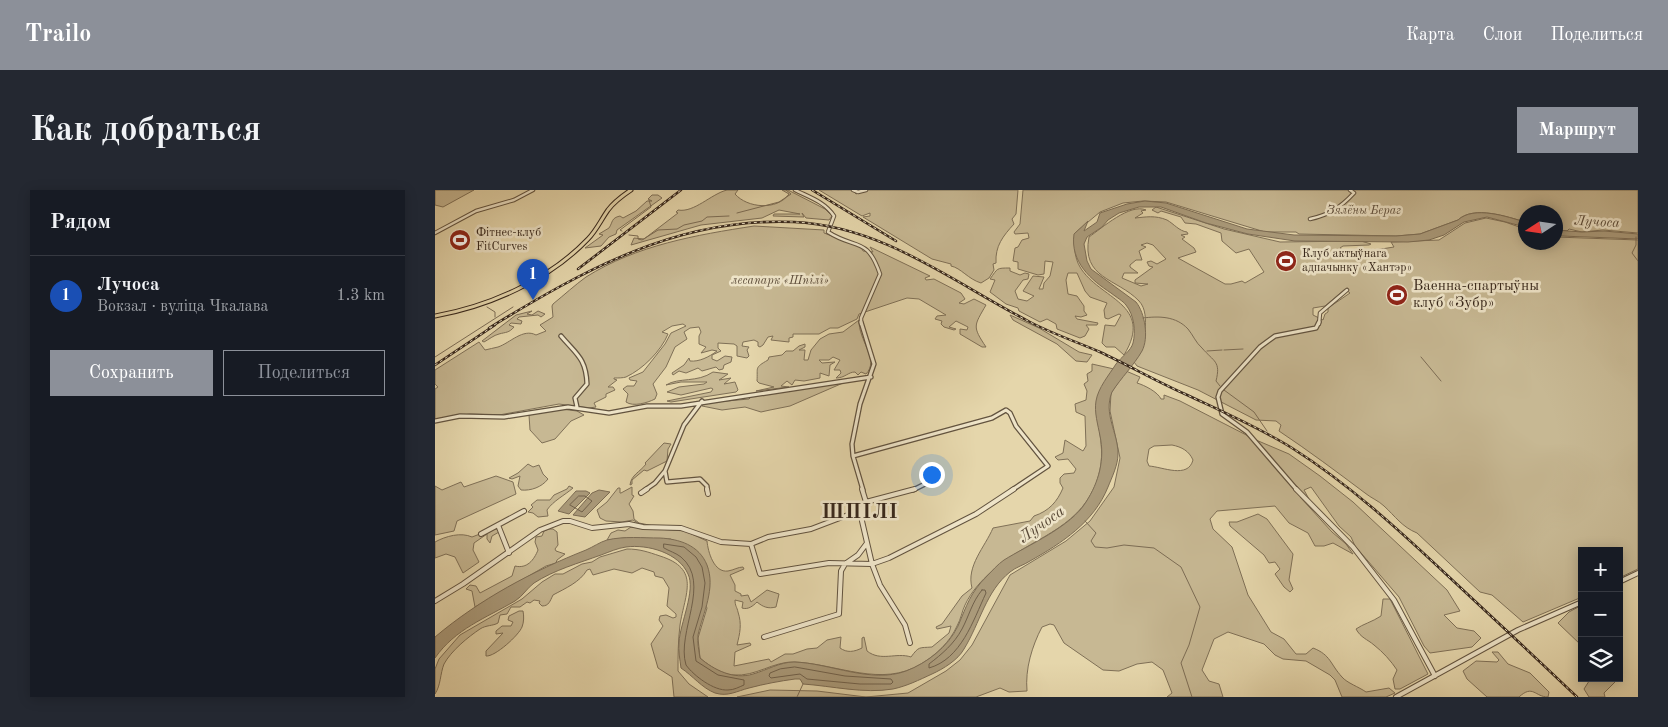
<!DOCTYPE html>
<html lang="ru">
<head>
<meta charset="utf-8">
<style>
	body { margin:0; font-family:"Old Standard TT",serif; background:#242831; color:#f1f3f6 }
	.controls { position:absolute; right:15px; bottom:15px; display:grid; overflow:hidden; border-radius:0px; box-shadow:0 2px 12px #0003 }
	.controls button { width:45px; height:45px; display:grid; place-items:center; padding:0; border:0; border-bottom:1px solid #363941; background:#171b24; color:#f1f3f6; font:25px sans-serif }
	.compass { position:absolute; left:1083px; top:15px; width:45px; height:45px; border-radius:50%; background:#171b24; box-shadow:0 2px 12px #0003; rotate:258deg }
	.you { position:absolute; left:496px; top:284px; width:18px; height:18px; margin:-12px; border:4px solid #fff; border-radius:50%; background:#1a73e8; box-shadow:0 0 0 8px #1a73e833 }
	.badge { display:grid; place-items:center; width:32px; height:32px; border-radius:50%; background:#8c9099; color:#fff; font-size:16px; font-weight:700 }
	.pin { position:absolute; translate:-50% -41px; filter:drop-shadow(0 1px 2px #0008) }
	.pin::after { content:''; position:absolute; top:26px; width:18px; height:15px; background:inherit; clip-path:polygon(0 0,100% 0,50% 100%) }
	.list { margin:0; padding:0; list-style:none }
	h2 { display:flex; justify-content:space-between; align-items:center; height:65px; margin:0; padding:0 20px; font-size:21px }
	h2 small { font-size:16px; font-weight:400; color:#9ea1a6 }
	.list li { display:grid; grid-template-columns:32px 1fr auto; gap:15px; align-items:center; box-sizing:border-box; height:80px; padding:0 20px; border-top:1px solid #363941 }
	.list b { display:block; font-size:19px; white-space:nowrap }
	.list p { margin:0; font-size:16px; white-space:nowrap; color:#9ea1a6 }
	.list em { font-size:16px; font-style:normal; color:#9ea1a6 }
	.actions { display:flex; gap:10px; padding:15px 20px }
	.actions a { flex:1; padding:11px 0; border:1px solid #8c9099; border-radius:0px; text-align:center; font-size:18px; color:#8c9099 }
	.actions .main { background:#8c9099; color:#fff }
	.icon { flex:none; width:28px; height:28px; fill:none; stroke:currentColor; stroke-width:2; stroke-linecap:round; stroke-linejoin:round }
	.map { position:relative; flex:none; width:1203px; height:507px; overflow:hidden; border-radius:0px }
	header { display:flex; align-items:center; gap:30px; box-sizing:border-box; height:70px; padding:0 25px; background:#8c9099; color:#fff }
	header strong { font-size:24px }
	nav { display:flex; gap:28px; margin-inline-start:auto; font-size:18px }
	.intro { display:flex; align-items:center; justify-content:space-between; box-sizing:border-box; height:120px; padding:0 30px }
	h1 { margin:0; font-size:35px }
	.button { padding:12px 22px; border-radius:0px; background:#8c9099; color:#fff; font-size:18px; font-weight:700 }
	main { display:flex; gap:30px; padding:0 30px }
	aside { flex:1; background:#171b24; border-radius:0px; box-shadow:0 2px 12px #0003 }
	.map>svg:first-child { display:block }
	.green { fill:#c7b893; stroke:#7f7057; fill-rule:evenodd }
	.water { fill:#aa9a7a; stroke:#7c6c54 }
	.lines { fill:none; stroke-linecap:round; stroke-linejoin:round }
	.shore { stroke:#70604a; stroke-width:1 }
	.stream { stroke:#7c6c54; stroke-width:1 }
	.minor-far2-casing { stroke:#62533f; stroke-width:4.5 }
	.minor-far1-casing { stroke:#62533f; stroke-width:5.5 }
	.minor-casing { stroke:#62533f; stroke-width:6 }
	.major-casing { stroke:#37271b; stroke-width:5 }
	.minor-far2 { stroke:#eee4c8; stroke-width:2.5 }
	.minor-far1 { stroke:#eee4c8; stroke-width:3 }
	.minor { stroke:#eee4c8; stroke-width:4 }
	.major { stroke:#e5d6ab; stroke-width:3 }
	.rail-casing { stroke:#37271b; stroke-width:2.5 }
	.rail { stroke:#eee4c8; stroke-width:1; stroke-dasharray:3; stroke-linecap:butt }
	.labels { text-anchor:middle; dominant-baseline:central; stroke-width:5; stroke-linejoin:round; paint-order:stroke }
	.far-park-label { font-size:12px; font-style:italic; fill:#5b4b39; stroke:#eee4c8 }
	.far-poi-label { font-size:12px; fill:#37271b; stroke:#eee4c8; text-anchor:start }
	.far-water-label { font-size:14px; font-style:italic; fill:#5a4a38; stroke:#eee4c8 }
	.poi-label { font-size:15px; fill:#37271b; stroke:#eee4c8; text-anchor:start }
	.water-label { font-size:16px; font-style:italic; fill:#5a4a38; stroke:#eee4c8 }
	.district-label { font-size:20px; font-weight:bold; letter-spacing:1px; fill:#37271b; stroke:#eee4c8 }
</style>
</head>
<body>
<header>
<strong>Trailo</strong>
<nav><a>Карта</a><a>Слои</a><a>Поделиться</a></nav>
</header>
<div class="intro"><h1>Как добраться</h1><a class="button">Маршрут</a></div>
<main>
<aside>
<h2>Рядом<small></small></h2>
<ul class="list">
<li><span class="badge" style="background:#1a4fb4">1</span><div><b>Лучоса</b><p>Вокзал · вуліца Чкалава</p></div><em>1.3 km</em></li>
</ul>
<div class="actions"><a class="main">Сохранить</a><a>Поделиться</a></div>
</aside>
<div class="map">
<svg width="1203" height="507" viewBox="0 0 1203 507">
	<rect width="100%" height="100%" fill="#e5d6ab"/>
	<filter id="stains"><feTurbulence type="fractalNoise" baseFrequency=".004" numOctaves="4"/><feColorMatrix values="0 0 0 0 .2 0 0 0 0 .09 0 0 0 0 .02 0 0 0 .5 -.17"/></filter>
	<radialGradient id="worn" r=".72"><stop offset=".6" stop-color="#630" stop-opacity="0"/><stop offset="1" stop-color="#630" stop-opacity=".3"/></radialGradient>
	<path class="green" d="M0 0H39L8 17 0 15Z
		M292 0H303L300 4C312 18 342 21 354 4L347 0H353L390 19 397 26 394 30 371 28 367 23 369 27 338 26 339 24H365L344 20 327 28 266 35 196 55 199 48 209 49 243 23 241 22 243 20C259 23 276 4 292 0Z
		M384 0H420L418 1 421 4 430 0H583L581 24 577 29 579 34C568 46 560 56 561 73L558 74 559 80 554 88 546 93C533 89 526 78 516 76V74L497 69 428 27 435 26V23L427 26Z
		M588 0H1203V43L1168 40 1147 42 1134 39 1132 41 1121 40 1120 22H1090V32C1073 27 1039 15 1023 30L985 44 961 46 864 44 861 42H830L731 12 708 11 688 13 665 22 640 43C639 55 639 67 645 77 664 109 720 114 689 165L680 157H671L667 153 670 135 680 136 686 125 684 124 673 129 670 128 669 120 672 113 655 107 650 101 642 83H633L631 90 633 104 642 106 649 116V121L652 125 646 127 640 126 642 129 663 133 662 135H651L654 139 650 146 645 148 622 139 621 134 612 129 605 132 584 121 583 118 571 114 555 102 560 90 555 89C563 78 561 78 575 78V81L585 85 590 83 594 84 593 89 588 90 580 101 583 109 592 111 599 106 588 101 598 86 609 87 604 99H608L609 93 615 86 618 72 610 71 609 84 603 85 583 79V72L578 71 580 58 583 57 587 50 594 48 593 43 580 44 579 42 585 34Z
		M217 5H223L227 8 182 40 181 44 174 47 166 56 150 58 168 45 164 44 174 38C178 32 176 28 185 26L188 28 201 21 212 11H217L213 9Z
		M721 17 789 39 845 52 926 51 936 54 934 55 908 56 905 58 910 62 921 63 959 57 956 52 1004 50 1030 33 1051 28 1070 32 1090 39V52H1120L1121 47 1203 50V379L1184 388V361H1147V407L1088 432 1057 405 1045 402 982 343C967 337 960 326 949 316 944 311 936 308 930 303 902 282 874 261 844 241L846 235 841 231 821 230 763 200 702 176 699 172C709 159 709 156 710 140 711 131 711 118 704 111 682 88 646 89 654 47 667 38 695 13 711 20L706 21 708 23 700 28C711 27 720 25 732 30 739 34 744 41 752 42L753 44 746 45 750 47 747 49 759 58 761 62 743 68 790 94H796L807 91 810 93 829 82 814 59 801 63 787 51 786 43 761 34 750 33 746 27 726 21 723 23 717 20ZM712 53 718 55 731 69 722 74 716 71 712 72 714 76 718 77 700 90V93L713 94 706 96 687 88 689 83H703L695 77V75L701 70H707L704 61 711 57 706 55ZM910 99 915 103 893 118V122L890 124 888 130 878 125V118L890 116Z
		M319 36 389 40V43L426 57 428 61 438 62 435 57 495 86 490 88 491 90 499 89 526 103 530 109 524 113 529 114 539 109 551 115C539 136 537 136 551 157H547L525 144V139L532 140 533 137 521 131 514 137 521 139 519 140 509 137 506 134 507 131 500 129 502 126 511 125 484 109 472 108 424 124 422 129 403 138H395L384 144H358V147L354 148V152L336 150 338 146 333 147 328 155 325 157 323 156V152L319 150 308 152 307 156 314 157 312 160 314 166 312 168 302 166V156L299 154 283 153V158L286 161 277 165V169L282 171 290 166 297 167 296 172 289 175 288 179 284 180 281 177 267 181 263 178 251 183 244 181 238 185 237 183 249 175 254 168 255 171C264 172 274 167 282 161L277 160 266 163 271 157 264 154V146L266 142 264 137 255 138 249 142 252 149 240 157 231 177 218 194 222 204 220 209C212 213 198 217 191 212L193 204 188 199 192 196H199L202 191 195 190 194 188 208 182 230 154 236 143 251 136 248 134 237 136 227 142 233 144C226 161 208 179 191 187 188 188 183 188 179 188V189L182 190 173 197H178L180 200 171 204V207L159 213 161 217 154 218 124 214 64 225 35 224 0 229V199L3 197 0 194V180L44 152 50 160C54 159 59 158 63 157 75 153 88 138 101 145L111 141 105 135 118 127 117 116 118 114C129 105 140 95 151 87 202 55 261 45 319 36Z
		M97 121 92 124 97 125 103 121 110 124 106 127 103 125 84 127 82 129 87 131 86 134 76 133 74 135 79 137C74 143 71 142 64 144 59 145 53 150 49 152L47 151 81 125Z
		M575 125 604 138 644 162 657 165 652 172 641 171 622 154 587 135 578 130Z
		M424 130C423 150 445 170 431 184L426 182 423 185 420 182C413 182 410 188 401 188L406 183 405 180H399L405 170 398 167 394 170H384L387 173 400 172 395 175 394 186 385 183V188L369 191 360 190 357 195 352 191 346 196 354 197 321 201 339 197 324 193 322 191C323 177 319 178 333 170L334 167 347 165 351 161H358L364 156 370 154V157L364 160H370L369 170H373L376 160 385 149 394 144 408 142Z
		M657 174 679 179C675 182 674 187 671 191 654 216 664 226 666 253 668 271 665 288 656 304 635 343 586 353 556 382 546 391 536 402 530 415 527 421 526 429 522 436 515 452 501 465 486 474 447 498 402 474 360 472 338 471 321 487 298 485 286 484 274 476 265 468L263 448 272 418 236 349 189 348 172 350 176 343 183 340 190 341 196 337 250 341 272 351C273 362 279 383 293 381 299 380 303 377 308 377L309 379 295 385 300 395V401L306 404V406L313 405 316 412 332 400 344 404 341 417C333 419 328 417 322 412 318 416 313 420 307 418L308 412 300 410C300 416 302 417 303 422 307 434 305 443 302 455L315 453 316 455 300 462 299 476 334 469 336 472 350 464H358L372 459 382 458 392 450 406 447 405 458C412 463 419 462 427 458V448L429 447 432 461C446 472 461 462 476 467 484 456 484 458 497 457L514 443 516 436 502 439 501 437 507 434 527 406 537 398C531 376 550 357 558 338L595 331 599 326C614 321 622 312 628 298L625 293V288L629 284 639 283 641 279 633 269 623 270 620 267 628 263 630 250 648 261 651 256 650 226 641 222 640 214 651 210 652 201 649 194 653 191 652 184 657 181Z
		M691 181 705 187 702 193C709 195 723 202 726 209H729V205L745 211 821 250 854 264 885 286 918 312 1012 400 1025 421 1009 425 1022 438 1039 441 1046 448 1037 457 995 463 989 456 964 407 920 356 916 347 904 336 876 297 869 300 874 309 865 307 897 342 911 354 918 364 898 353 889 356H880L873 343 854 333 840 316 782 321 775 329 778 339 797 357 813 405 836 442 849 449 861 464H871L878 458C896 465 895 474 907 487 912 493 924 497 931 502L954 498 960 503 951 507H907L900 490 895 485 871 471 848 469 840 465 829 454 793 442 779 449 767 480 774 491 784 494 788 507H732L737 503 728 480 717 472 702 474 684 481 668 480 629 453 619 435 615 434 607 437C597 456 590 479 592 501L574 502 565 498 541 507H302L335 500 382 501 431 507 473 503 511 481 525 470 537 455 575 385 631 351 655 331 679 297 685 268 675 221 676 203ZM737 255C747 257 754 261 758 270 753 289 728 277 714 276L712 271 714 259 719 256Z
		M278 182 293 184 284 190 296 188 289 194 300 192 303 200 301 202 236 212 232 211 276 202 278 199 276 198 246 205 232 202 244 197 269 194 272 192H246L231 195C244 187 262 193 278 182Z
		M408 193 355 216 335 220 326 222 310 217 287 220 267 216 270 213 314 209 317 206Z
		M126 219 142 221 149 225 136 231 120 249 107 253 95 240 94 225Z
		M229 253 236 254 233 259 232 271 212 281 209 280 197 290V294L195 295C196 285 205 282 211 274L210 273Z
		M93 274 98 277 104 275 108 284 113 289C107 297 96 301 86 300L83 296 85 286 77 289 74 288 83 283Z
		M61 286 78 292 81 304 22 331 19 341 0 345V296L7 300 26 292 29 297Z
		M134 296 138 298C130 305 118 311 112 320L113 326 103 327 98 323 93 322 98 317 96 315 102 310H115L119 305 132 299Z
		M197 297V305L199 306 194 314 198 321 199 329 204 333 219 336 206 335 198 330 187 332 171 331 165 328 162 320 172 312 183 298H185V303H186Z
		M823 324 832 329 858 364 854 390 858 399 855 402 849 397 840 384 845 379 840 372 834 373 829 365 795 336 794 332H802Z
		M58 339H62L64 342 57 346 55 353 52 349V344L39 353 38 360 44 372 28 383 20 367 11 364 0 368V352C11 346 26 342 37 347Z
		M114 339H118L122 342 123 355 120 359 121 361 130 364 122 370 121 373 111 376 40 417 37 401 31 399 35 395 41 396 45 403 77 386 80 376C92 379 99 370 103 360L100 352 101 347 107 346 109 341Z
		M192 359C205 359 213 362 225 366 266 379 250 403 245 435 243 451 243 466 243 481L254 494 273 507H239L237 487 223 478 216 454 228 436 224 430 225 426 231 425 238 428 241 427V424L232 416 234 398 228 388 220 386 219 382 207 378 197 383 179 379 158 385 155 379 152 380C145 392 131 398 118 405 115 411 114 416 107 416L104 413 105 411 99 410 95 413 92 412 85 417H76L72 424 65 425 63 433C58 436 51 435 45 439 33 447 16 461 9 474 5 484 6 495 0 504V479L4 469 25 445 87 409 107 392 120 384H128L147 374 157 372 165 367Z
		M948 409H955L993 484 965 499H960L958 489 962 480C956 471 948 462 939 455 932 449 926 448 921 439 928 434 937 432 946 426Z
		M1147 415V456L1123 433 1134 422Z
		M84 421H88C89 426 89 432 87 437 84 445 60 467 51 466V461L68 443 61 444V441L67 436H76L78 432 73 430 74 426Z
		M1057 462H1063L1073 474 1095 483 1114 502 1113 507C1100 507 1098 494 1084 507H1052L1032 489 1028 481 1041 471 1062 472 1064 470Z
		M1156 488H1184L1169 503 1170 507H1154L1149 499Z"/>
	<path class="water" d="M710 11 731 13 812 39 859 45 961 46 985 44 1023 30C1039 15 1073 27 1090 32V37L1052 27 1029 32 1009 45 994 50 973 52 860 51 813 44 771 33 726 17H704L684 23 673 30 667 37 652 47 649 54 652 71 656 79 701 112C710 123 714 148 707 161 699 175 686 188 677 202 668 224 683 242 683 264 683 275 677 287 673 297 659 332 627 353 595 371 589 375 581 377 575 382 551 401 545 433 529 459 523 470 508 479 497 484 484 490 472 496 458 499 429 504 397 496 368 494L365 489H360C345 491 329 494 314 498 302 501 293 507 280 503 267 498 258 486 246 478 245 470 243 460 244 452 245 434 261 400 253 384 244 363 213 354 191 357 183 358 174 362 166 365 144 373 119 380 99 393 92 398 88 406 80 411 51 428 20 439 0 468V447C45 409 98 381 151 360 158 357 165 352 172 350 189 346 208 348 225 348 244 349 264 355 272 375 281 398 268 423 263 445 262 452 264 461 265 468 279 480 299 490 318 484 332 480 345 472 359 472 395 473 436 494 471 481 492 473 513 457 523 436 532 415 535 403 552 386 557 381 563 374 569 370 593 355 636 337 651 312 664 292 670 269 665 246 663 235 659 222 661 211 663 198 674 185 681 174 686 167 696 161 698 153 701 141 699 125 691 115 688 111 681 107 676 103 656 90 635 72 639 44L653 31 649 41 662 32 665 23 692 14Z
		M1121 40 1147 42 1169 41 1203 44V49L1126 46 1121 45Z
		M164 300 175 302 150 327 138 325 157 303Z
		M141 301H151L155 303 134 324 123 321Z"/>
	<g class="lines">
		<path class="shore" d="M144 306H150L157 311 147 322 135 315Z
			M229 354 249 357 261 367 267 377 270 393 267 417 258 447 261 471 283 485 309 490V495C304 497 299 500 293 500 279 501 259 486 251 475 241 442 277 393 246 367 241 363 234 361 229 358Z
			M547 400H550L551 403C538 431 526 469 494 478V474C507 464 519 454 527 439 534 426 537 412 547 400Z
			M360 477 410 486 456 489 458 492 456 494H425L372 489 365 484 336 488 334 486 335 483 345 479Z"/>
		<path class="stream" d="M302 23 344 12 356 4 351 0
			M187 41 185 40 216 17 214 10
			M194 45 203 46V49L207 50 223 40 242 39 249 35 267 31 272 27 294 26
			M1201 47V55L1197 63 1203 71
			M52 117 60 122V127
			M708 128C724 126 741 126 753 139 758 145 761 153 767 158 779 172 786 171 781 191L785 196
			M789 160 808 159
			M772 161 787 160
			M0 167 78 117
			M986 167 1006 191
			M789 200 819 222 832 241
			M650 331 661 343 656 351 660 357 672 358 689 355 719 358 746 377 765 417 754 455 746 473 757 507
			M362 507 368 494"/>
		<g class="minor-far2-casing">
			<path id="minor-far2" d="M360 0C374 7 390 12 399 26L393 42C421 60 432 46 445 84L426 128V134
				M418 0 423 2 431 0
				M875 29C894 25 906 17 919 3L915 0
				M0 43 41 21 79 10 98 0
				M884 134 885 123 912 100"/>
		</g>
		<g class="minor-far1-casing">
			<path id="minor-far1" d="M426 132 439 174 425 214 417 254 418 266 428 300
				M126 146C141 164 151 168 152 194L140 208 142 217
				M0 231 25 226 69 227 133 217 174 223 212 216H246L436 187
				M418 266 557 228 571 220 575 223 581 236 613 276 577 300
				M230 281 249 235 267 211
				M210 300 220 293 230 281 232 292 265 289 272 296V300
				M478 300 498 290
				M862 300 812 242 787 224 783 207 785 201 825 157 840 146 881 138 884 132"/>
		</g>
		<g class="minor-casing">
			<path id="minor" d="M272 299 273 304
				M427 299 431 312 426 320 427 331 437 374 445 395 470 435 475 453
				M861 299 918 357 959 410 1000 486
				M206 303 212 299
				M431 312 480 299
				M63 335 74 363
				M46 344 89 321
				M316 354 333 347 376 339 426 320
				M1184 392 1203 383
				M0 411 28 394 105 340 128 331H135L157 338 194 334 208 337 246 338 286 352 316 354 325 384 394 373 437 374 454 368 541 324 579 299
				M329 447 404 424 406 381 410 374 423 365 432 353
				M961 507 1083 440 1147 412"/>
		</g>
		<g class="major-casing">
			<path id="major" d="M0 126C55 116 114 90 153 49 161 41 166 30 173 20 179 12 187 6 196 0"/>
		</g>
		<use href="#minor-far2" class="minor-far2"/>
		<use href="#minor-far1" class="minor-far1"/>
		<use href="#minor" class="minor"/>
		<use href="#major" class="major"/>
		<g class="rail-casing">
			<path id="rail" d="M377 0 461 51
				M143 79 246 0
				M54 138C149 80 243 27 359 32 449 36 519 93 595 132 618 144 642 152 665 162 693 175 721 191 750 204 786 221 823 237 857 258 914 294 964 340 1013 386 1056 426 1099 466 1142 507
				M0 175 60 135"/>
		</g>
		<use href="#rail" class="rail"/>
	</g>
	<defs>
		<g id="stadium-disc" transform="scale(1.125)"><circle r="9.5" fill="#8f2418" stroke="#eee4c8"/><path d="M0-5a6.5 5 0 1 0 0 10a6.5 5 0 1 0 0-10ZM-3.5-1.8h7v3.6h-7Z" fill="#fff"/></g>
	</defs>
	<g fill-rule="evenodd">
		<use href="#stadium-disc" x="25" y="50"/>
		<use href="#stadium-disc" x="851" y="71"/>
		<use href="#stadium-disc" x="962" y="105"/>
	</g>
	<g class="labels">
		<g class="far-park-label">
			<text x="929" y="21">Зялёны Бераг</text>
			<text x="345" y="91">лесапарк «Шпілі»</text>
		</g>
		<g class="far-poi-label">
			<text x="41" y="43">Фітнес-клуб<tspan x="41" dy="14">FitCurves</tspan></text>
			<text x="867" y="64">Клуб актыўнага<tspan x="867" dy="14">адпачынку «Хантэр»</tspan></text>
		</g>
		<g class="far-water-label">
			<text transform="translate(1162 32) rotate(3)">Лучоса</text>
		</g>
		<g class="poi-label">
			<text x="978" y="96">Ваенна-спартыўны<tspan x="978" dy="17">клуб «Зубр»</tspan></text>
		</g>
		<g class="water-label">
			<text transform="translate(607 335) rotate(-35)">Лучоса</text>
		</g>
		<g class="district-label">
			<text x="425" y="323">ШПІЛІ</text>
		</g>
	</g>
	<rect width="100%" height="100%" filter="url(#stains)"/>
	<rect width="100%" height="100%" fill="url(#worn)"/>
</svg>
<div class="controls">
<button>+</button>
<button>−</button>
<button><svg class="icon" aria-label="layers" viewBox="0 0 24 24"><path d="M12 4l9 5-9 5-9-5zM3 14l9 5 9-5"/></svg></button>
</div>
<svg class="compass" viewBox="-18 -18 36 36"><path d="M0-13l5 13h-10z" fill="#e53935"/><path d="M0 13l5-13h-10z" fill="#9ea1a6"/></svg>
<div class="you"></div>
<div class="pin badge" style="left:98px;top:110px;background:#1a4fb4">1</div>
</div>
</main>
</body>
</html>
